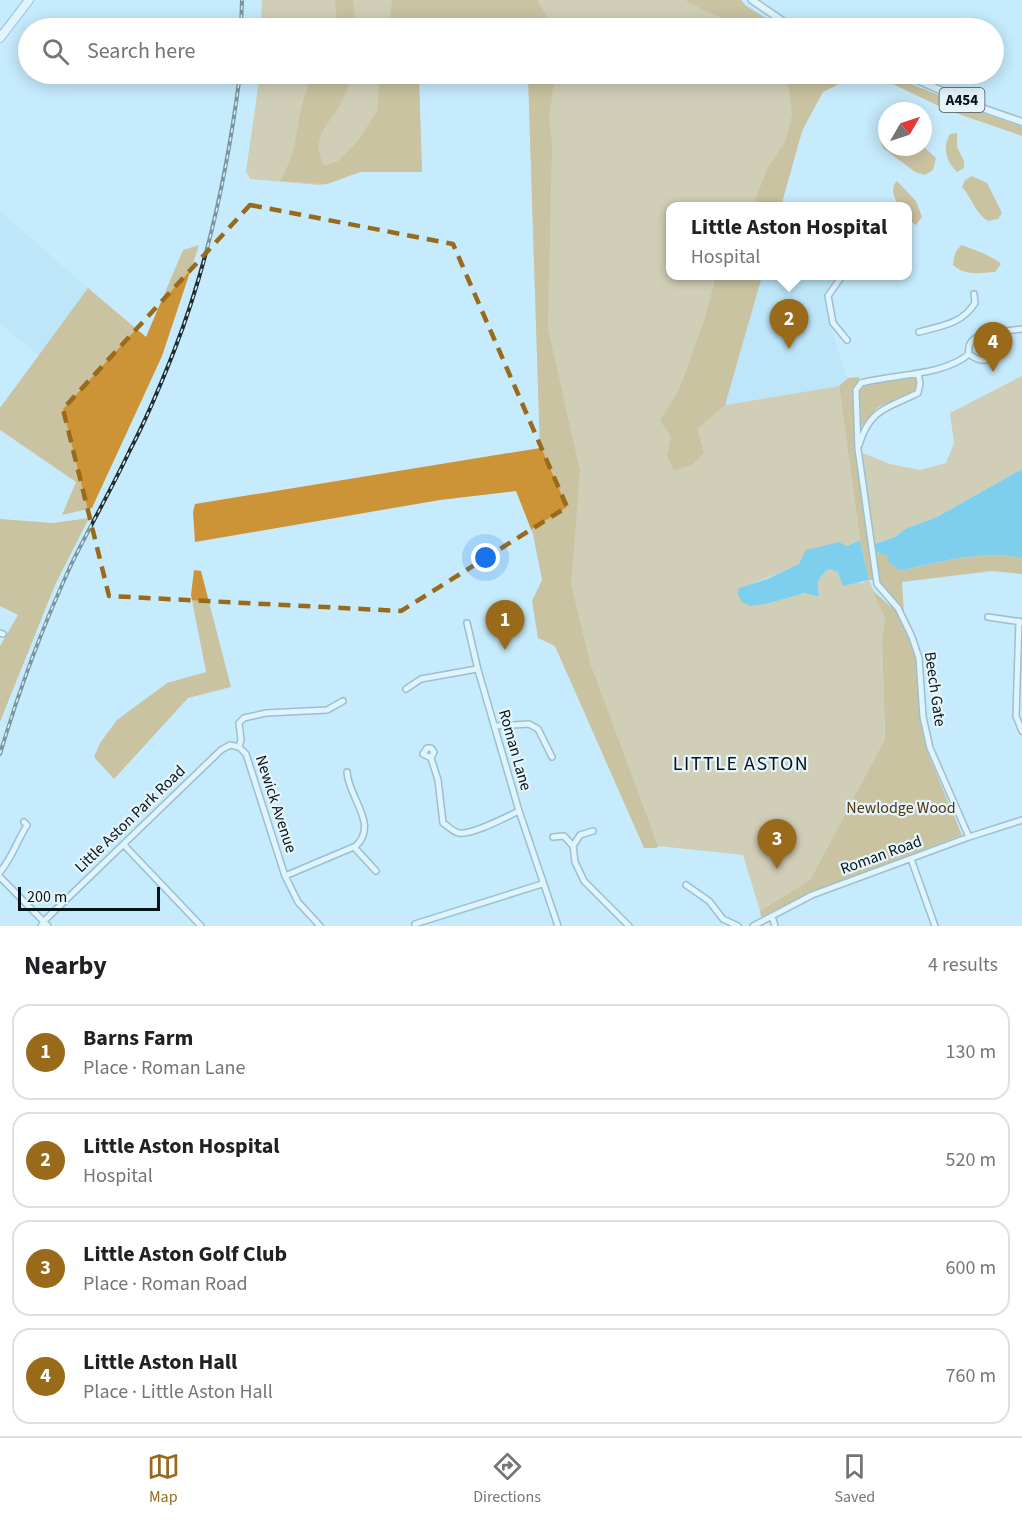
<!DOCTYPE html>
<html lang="en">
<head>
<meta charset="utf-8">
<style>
	body { margin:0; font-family:"Source Sans 3",sans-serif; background:#f6f6f6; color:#202124 }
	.compass { position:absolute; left:878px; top:102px; width:54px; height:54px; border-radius:50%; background:#fff; box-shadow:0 3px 15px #0003; rotate:51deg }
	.scale { position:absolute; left:18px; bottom:15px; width:142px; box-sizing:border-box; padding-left:6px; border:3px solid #061419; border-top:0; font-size:16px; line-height:21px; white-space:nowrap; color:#061419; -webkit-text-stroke:4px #e6f4fb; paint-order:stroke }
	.you { position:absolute; left:486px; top:558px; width:21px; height:21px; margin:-15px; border:4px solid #fff; border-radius:50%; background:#1a73e8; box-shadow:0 0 0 9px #1a73e833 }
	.badge { display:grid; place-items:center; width:39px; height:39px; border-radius:50%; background:#986a1a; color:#fff; font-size:20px; font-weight:700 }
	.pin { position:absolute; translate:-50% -50px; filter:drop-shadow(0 2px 3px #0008) }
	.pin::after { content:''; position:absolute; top:32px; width:21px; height:18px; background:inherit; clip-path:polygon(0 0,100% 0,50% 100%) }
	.popup { position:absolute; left:666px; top:202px; width:246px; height:78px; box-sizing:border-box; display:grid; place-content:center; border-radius:12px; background:#fff; filter:drop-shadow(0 2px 4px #0005); font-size:20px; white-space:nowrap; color:#757577 }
	.popup b { font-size:22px; color:#202124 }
	.popup::after { content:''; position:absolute; left:50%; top:100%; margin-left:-12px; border:12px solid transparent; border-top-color:#fff }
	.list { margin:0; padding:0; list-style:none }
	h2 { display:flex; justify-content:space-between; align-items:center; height:78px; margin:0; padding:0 24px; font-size:26px }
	h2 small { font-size:20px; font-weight:400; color:#757577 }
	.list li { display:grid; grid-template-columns:39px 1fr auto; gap:18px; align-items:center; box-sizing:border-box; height:96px; margin:0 12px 12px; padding:0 12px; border:2px solid #e0e0e0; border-radius:18px }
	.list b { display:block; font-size:22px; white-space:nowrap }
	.list p { margin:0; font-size:20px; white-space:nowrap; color:#757577 }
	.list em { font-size:20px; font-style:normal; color:#757577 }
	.icon { flex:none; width:33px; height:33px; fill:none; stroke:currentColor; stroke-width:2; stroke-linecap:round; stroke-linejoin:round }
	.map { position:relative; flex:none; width:1022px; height:926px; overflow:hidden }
	.search { position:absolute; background:#fff; box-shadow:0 3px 15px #0003; left:18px; right:18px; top:18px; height:66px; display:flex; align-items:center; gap:15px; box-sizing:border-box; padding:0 21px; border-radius:33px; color:#757577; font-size:22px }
	.sheet { height:510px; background:#fff }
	nav { display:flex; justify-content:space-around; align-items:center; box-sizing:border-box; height:84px; border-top:2px solid #e0e0e0; background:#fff; font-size:16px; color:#757577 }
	nav a { display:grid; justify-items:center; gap:3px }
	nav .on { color:#986a1a }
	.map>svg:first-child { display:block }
	.built { fill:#b3e1f6 }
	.green { fill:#dbab64 }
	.forest { fill:#cd9337 }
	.water { fill:#26addb }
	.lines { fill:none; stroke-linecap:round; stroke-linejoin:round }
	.minor-casing { stroke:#688a9a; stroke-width:8 }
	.major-casing { stroke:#688a9a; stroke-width:9 }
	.highway-casing { stroke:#688a9a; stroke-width:10 }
	.minor { stroke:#fff; stroke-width:5 }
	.major { stroke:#fff; stroke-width:6 }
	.highway { stroke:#fff; stroke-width:8 }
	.rail-casing { stroke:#1d2e34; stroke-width:4 }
	.rail { stroke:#e6f4fb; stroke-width:1.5; stroke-dasharray:4.5; stroke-linecap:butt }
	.marked { fill:none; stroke:#986a1a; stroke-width:4.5; stroke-dasharray:12 8; stroke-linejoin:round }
	.labels { text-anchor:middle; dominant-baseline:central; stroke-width:4.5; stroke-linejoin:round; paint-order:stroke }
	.shield { fill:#e6f4fb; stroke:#49575d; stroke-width:1.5 }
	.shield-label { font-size:15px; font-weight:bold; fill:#061419 }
	.street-label { font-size:16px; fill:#061419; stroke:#e6f4fb }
	.park-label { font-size:16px; fill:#4f3711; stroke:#e6f4fb }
	.quarter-label { font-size:20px; letter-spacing:1.5px; fill:#061419; stroke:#e6f4fb }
</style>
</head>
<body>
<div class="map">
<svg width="1022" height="926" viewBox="0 0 1022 926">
	<rect width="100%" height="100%" fill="#c6ebfc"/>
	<path class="built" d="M0 211 88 288 39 355 0 324Z
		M762 276H835L824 295 828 321 848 378 839 386 725 405Z"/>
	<path class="green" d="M262 0H741L746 6 782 28H261Z
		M260 74H474L419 81 422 172H360L327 184 319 185 250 179 246 171Z
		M528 74H818L781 206H670V276H762L725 405 839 386 860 540 847 546 839 542C822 547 812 557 797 565 778 574 759 581 740 588L770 603 805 593 819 594C816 582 819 576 829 569L838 572 842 579 861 583 869 580 885 618 882 639 885 739 810 880 760 911 743 855 658 846 637 828 555 646 540 448Z
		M1022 376V469L937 517 905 529 895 537 872 545 860 452 890 464 920 470 946 463 954 443 950 413Z"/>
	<path class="forest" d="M335 0H353L356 28H338Z
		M392 0H537L549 20 550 28H389Z
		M685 0H741L746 6 782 28H751L710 13Z
		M316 74H354C349 84 345 95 340 105 327 127 310 138 324 166L338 161 358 141 377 111 380 74H474L419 81 422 172H360L327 184 280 181C284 173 289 164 292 155 300 127 298 97 316 74Z
		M528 74H555L549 118 552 143 548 328 580 471 571 584 590 663 658 846 657 848H644L555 646 538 638 532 601 542 580 533 534 516 491 440 500 195 542 193 512 195 504 540 448Z
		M787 74H886L988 115 1020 126 1022 128V136L947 110 872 74 841 83 823 92 802 131 781 206H753L767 169 786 140 792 114Z
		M957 133V147L964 161V168L957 172C946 161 942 148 950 134Z
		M887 138V147L923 146 936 158 933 170 925 175 915 172 883 148 881 143Z
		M972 176 987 183 1002 213 998 219 988 221C975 213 972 198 962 187L965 180Z
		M897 181 916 201 922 217 916 225 908 220V206H899C895 199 889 188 897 181Z
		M199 245 162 356 92 508 62 515 76 482 0 430V408L88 288 146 337 183 250Z
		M962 245C972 249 995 257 1001 264L995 272C980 273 965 276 953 265 954 256 955 250 962 245Z
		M716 276H762L725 405 697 429 704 453 693 464 674 471 667 456 671 436 660 421 679 390 704 321Z
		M917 376 918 386 915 392 878 407 861 427 859 391 865 385Z
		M860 377 854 389V428L874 580H869L860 540 839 386 848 378Z
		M89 518 55 585 0 722V646L18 615 0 606V519L53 523Z
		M874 551 887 556 900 571C939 562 982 550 1022 558V574L992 571 902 582 904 614 879 584Z
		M194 570 201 571 231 687 188 698 114 779 94 757 100 743 117 720 167 683 206 672 191 595Z
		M872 590 896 611 911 645 917 661 920 721 927 751 962 835 819 889 761 917 760 911 810 880 885 739 882 639 885 618Z"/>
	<path class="water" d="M1022 469V558C981 550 939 562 900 571L888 561 887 556 874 551 872 545 895 537 905 529 937 517Z
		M860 540 869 580 843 586 838 572 829 569C819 576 816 582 819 595L816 596 805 593 770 603 750 606 742 602 737 593 739 588 767 579 799 564 806 550 839 542 847 546Z"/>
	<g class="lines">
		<g class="minor-casing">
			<path id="minor" d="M842 276 828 296 833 323 847 340
				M919 332C941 326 962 324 975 303L974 294
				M969 354C966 337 983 334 996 332
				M859 445C870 408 888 408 918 393L920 383 918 373
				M988 617 1022 622
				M1019 621 1016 716 1022 731
				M467 623 478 670 519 811 558 926
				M0 633 3 634
				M406 689 421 679 477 669
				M495 726 529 724 538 729 552 757
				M239 747 246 754 285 876 298 902 320 926
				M239 747 241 740 239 723 244 718 266 713 327 710 343 701
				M431 758 423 754 427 748H431L434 752 431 758 438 780 443 823C448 826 453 832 459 833 473 835 506 817 519 811
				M553 837 564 836 573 846 575 862 584 881 629 926
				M969 837 930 748 923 717 919 658 912 637 898 608 877 584 858 449 856 390 861 383C894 374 943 376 969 354 981 363 990 363 999 348L996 332 1022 329
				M124 845 201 926
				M573 846 580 835 593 831
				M354 847 376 871
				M911 859 935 926
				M0 872C12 858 17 841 27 825L24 822
				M285 876 356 846C379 824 348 797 347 772
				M0 877 48 926
				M686 885 709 901 723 919 738 926
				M772 916 775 926
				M415 924 542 884
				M41 926 44 921 221 750 230 745 239 747
				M753 926 812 895 969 837 1022 820"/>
		</g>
		<g class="major-casing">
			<path id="major" d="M752 0 784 22 798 28
				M904 74 976 106 1022 122"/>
		</g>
		<g class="highway-casing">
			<path id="highway" d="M0 38 29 0"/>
		</g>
		<use href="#minor" class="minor"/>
		<use href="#major" class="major"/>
		<use href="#highway" class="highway"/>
		<g class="rail-casing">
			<path id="rail" d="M241 28 242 0
				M0 754C19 690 42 628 70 567 89 528 111 490 130 450 147 418 161 384 174 351 209 262 228 168 240 74"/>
		</g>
		<use href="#rail" class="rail"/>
	</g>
	<path d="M0 0H1022V926H0ZM250 205 453 244 567 507 401 611 109 596 63 409Z" fill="#c6ebfc" fill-opacity=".55" fill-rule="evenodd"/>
	<path class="marked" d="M250 205 453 244 567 507 401 611 109 596 63 409Z"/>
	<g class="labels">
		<rect class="shield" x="939.5" y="88" width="45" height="24" rx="4.5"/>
		<g class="shield-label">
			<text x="962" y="100">A454</text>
		</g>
		<g class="street-label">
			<text transform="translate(935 689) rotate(82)">Beech Gate</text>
			<text transform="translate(515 750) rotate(74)">Roman Lane</text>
			<text transform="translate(276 804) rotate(72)">Newick Avenue</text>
			<text transform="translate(130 819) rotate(-44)">Little Aston Park Road</text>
			<text transform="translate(881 855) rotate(-20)">Roman Road</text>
		</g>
		<g class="park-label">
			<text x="901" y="808">Newlodge Wood</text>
		</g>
		<g class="quarter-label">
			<text x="741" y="764">LITTLE ASTON</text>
		</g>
	</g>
</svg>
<svg class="compass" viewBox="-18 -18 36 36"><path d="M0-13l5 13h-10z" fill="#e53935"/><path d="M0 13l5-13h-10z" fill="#757577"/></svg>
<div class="scale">200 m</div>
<div class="you"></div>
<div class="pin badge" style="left:505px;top:650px">1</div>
<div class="pin badge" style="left:789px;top:349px">2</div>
<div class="popup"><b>Little Aston Hospital</b>Hospital</div>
<div class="pin badge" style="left:777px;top:869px">3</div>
<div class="pin badge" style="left:993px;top:372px">4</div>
<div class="search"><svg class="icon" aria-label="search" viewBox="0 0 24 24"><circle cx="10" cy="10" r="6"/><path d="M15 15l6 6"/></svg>Search here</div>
</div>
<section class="sheet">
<h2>Nearby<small>4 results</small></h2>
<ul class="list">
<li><span class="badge">1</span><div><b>Barns Farm</b><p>Place · Roman Lane</p></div><em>130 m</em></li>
<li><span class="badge">2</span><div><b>Little Aston Hospital</b><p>Hospital</p></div><em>520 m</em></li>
<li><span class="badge">3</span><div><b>Little Aston Golf Club</b><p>Place · Roman Road</p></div><em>600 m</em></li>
<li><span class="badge">4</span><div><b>Little Aston Hall</b><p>Place · Little Aston Hall</p></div><em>760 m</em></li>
</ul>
</section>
<nav>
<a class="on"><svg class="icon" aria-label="map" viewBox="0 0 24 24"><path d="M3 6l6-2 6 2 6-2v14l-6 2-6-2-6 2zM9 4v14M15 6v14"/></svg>Map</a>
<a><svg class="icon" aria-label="directions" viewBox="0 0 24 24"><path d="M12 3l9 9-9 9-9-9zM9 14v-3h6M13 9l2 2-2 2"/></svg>Directions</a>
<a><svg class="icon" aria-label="saved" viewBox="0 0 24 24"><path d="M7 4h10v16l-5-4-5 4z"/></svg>Saved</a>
</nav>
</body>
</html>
